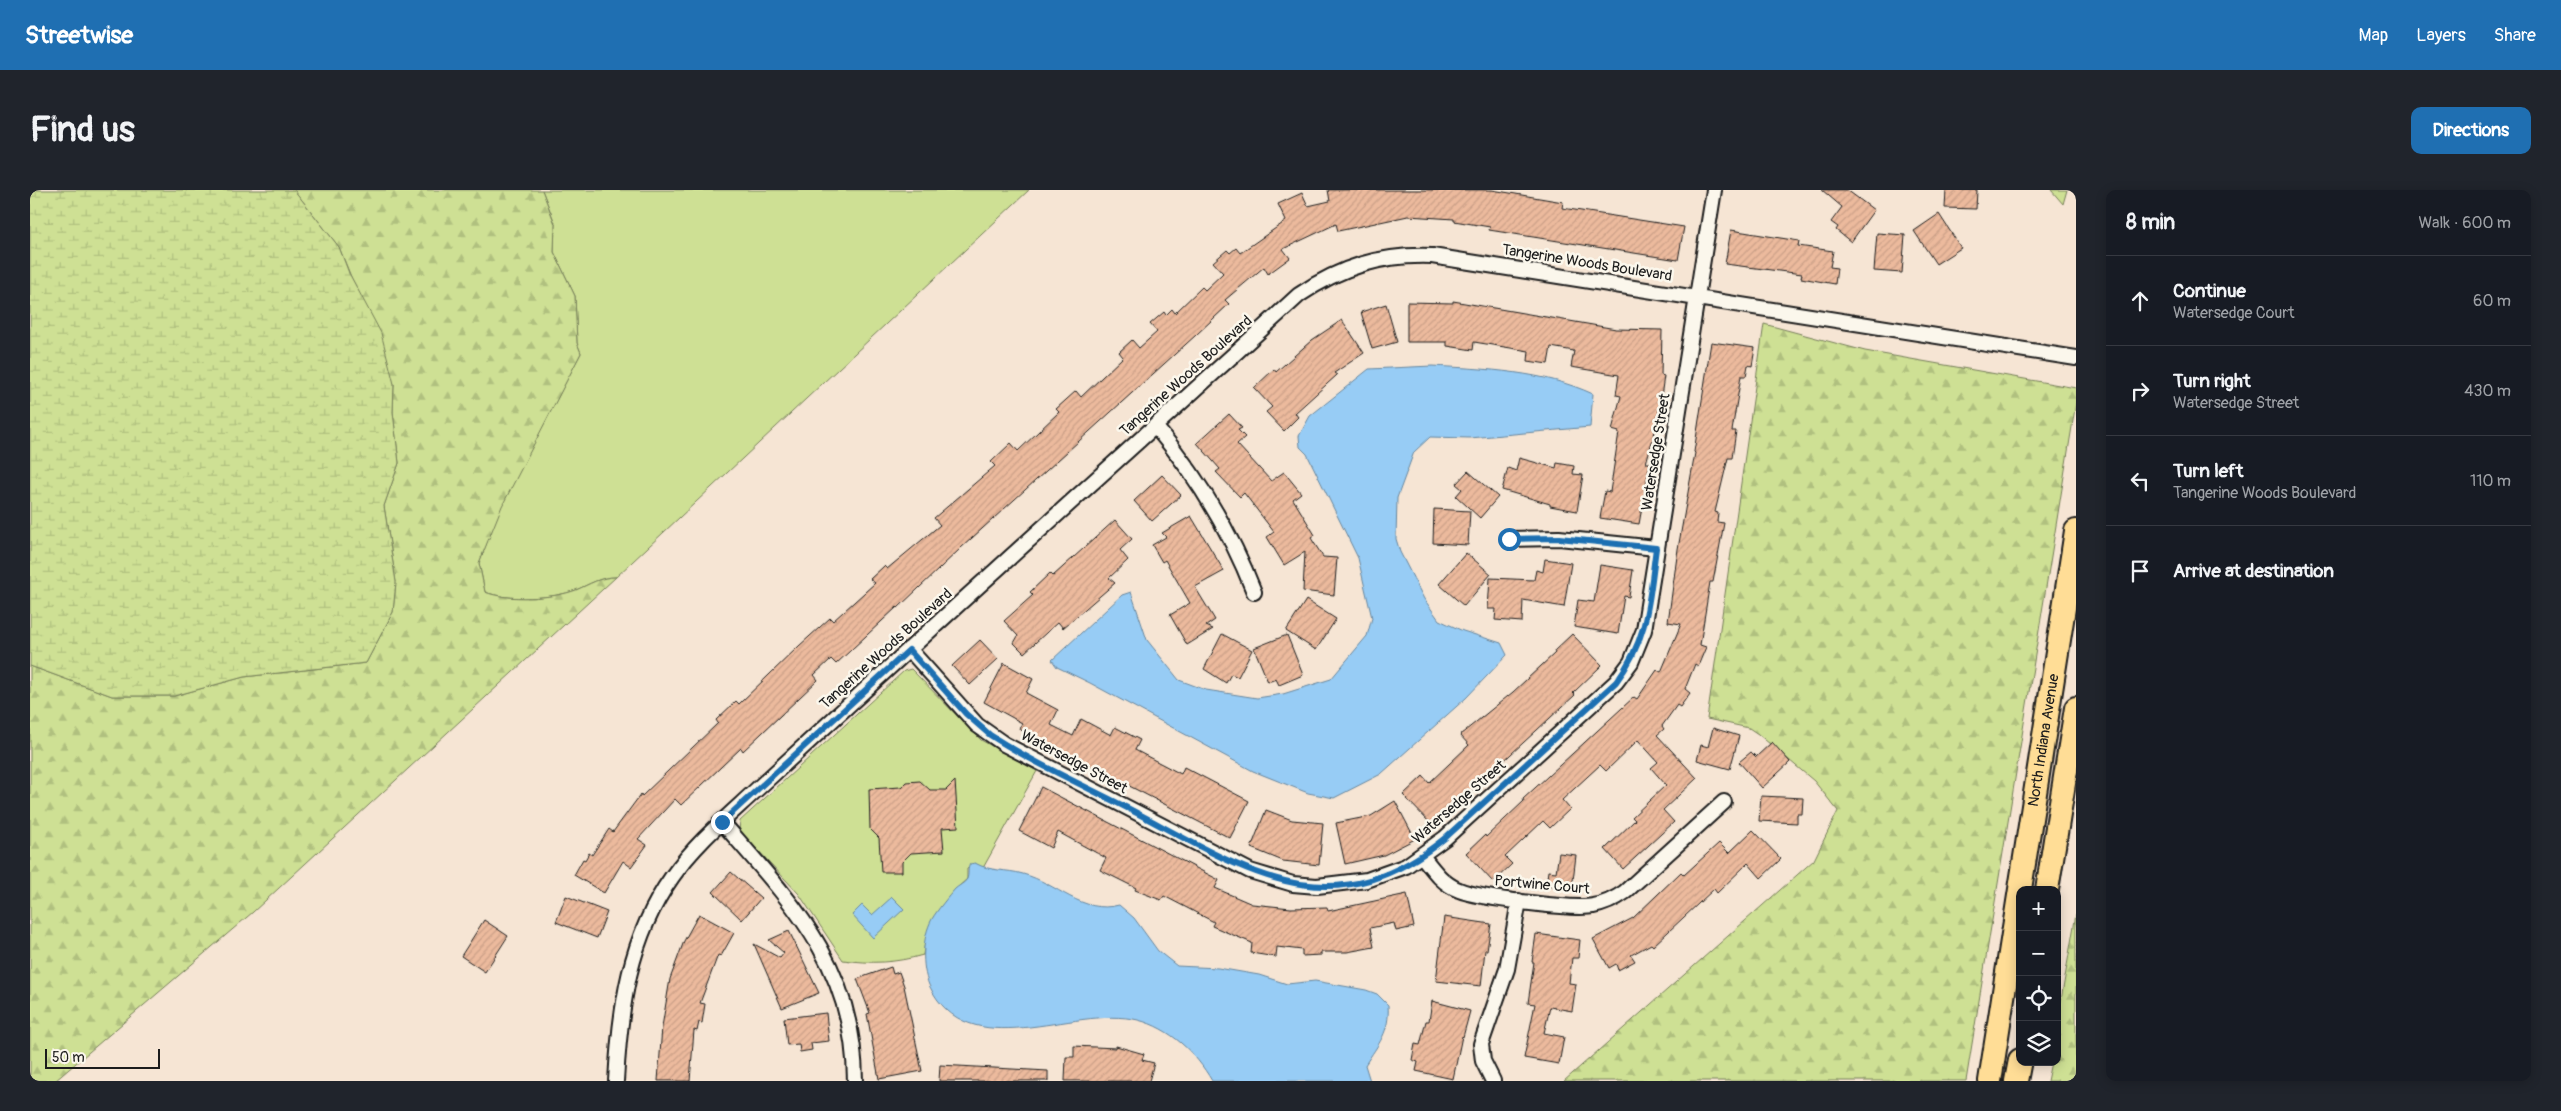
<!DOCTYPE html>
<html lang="en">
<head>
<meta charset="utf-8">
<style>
	body { margin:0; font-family:Pangolin,sans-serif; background:#20242c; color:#f1f3f6 }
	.controls { position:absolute; right:15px; bottom:15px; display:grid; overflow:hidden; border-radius:10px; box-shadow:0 2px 12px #0003 }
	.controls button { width:45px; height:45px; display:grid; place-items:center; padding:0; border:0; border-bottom:1px solid #363941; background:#171b24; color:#f1f3f6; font:25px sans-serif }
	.scale { position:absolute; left:15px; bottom:12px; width:115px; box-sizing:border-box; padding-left:5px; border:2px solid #1c1c1c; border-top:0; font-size:14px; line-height:18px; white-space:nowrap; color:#1c1c1c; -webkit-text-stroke:4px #fbf7ec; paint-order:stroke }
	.stop { position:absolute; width:15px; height:15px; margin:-11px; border:4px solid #1f6fb2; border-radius:50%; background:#fff }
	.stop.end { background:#1f6fb2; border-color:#fff; box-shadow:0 1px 5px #0008 }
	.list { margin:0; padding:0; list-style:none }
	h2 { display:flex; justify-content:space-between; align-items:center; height:65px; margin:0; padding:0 20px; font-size:21px }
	h2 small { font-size:16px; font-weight:400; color:#9ea1a6 }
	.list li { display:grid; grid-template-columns:32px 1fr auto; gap:15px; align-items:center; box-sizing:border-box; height:90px; padding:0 20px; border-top:1px solid #363941 }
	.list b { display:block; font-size:19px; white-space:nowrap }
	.list p { margin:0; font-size:16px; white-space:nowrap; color:#9ea1a6 }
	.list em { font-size:16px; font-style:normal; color:#9ea1a6 }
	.icon { flex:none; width:28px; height:28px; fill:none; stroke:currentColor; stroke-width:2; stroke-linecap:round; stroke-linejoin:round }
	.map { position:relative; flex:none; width:2046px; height:891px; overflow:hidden; border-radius:10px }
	header { display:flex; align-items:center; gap:30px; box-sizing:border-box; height:70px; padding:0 25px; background:#1f6fb2; color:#fff }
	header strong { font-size:24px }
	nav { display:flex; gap:28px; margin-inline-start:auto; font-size:18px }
	.intro { display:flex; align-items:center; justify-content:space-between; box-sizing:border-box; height:120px; padding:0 30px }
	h1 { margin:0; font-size:35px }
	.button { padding:12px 22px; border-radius:10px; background:#1f6fb2; color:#fff; font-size:18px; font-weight:700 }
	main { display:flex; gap:30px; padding:0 30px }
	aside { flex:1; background:#171b24; border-radius:10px; box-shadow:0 2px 12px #0003 }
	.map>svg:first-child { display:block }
	.green { fill:#cee094; stroke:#757e58 }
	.forest { fill:url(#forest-firs); stroke:#757e58 }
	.wetland { fill:url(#wetland-marsh); stroke:#757e58 }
	.water { fill:#97ccf5; stroke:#66869e }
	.building { fill:url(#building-hatch); stroke:#1c1c1c }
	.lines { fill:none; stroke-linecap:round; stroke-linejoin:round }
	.minor-casing { stroke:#1c1c1c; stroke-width:18 }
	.primary-casing { stroke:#1c1c1c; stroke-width:26 }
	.minor { stroke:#fbf7ec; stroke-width:14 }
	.primary { stroke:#ffdd96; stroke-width:22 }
	.route { stroke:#1f6fb2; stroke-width:6 }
	.labels { text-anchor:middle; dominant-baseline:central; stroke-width:5; stroke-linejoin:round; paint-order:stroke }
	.street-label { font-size:15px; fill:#1c1c1c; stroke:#fbf7ec }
</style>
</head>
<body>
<header>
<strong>Streetwise</strong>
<nav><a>Map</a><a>Layers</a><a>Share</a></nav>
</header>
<div class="intro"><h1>Find us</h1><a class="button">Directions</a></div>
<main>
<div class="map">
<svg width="2046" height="891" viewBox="0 0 2046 891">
	<defs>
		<pattern id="forest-firs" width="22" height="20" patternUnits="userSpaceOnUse" patternTransform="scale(1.25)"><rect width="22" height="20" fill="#cee094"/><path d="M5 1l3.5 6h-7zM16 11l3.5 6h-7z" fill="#b0c07f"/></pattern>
		<pattern id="wetland-marsh" width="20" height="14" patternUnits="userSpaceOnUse" patternTransform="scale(1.25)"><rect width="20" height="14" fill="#cee094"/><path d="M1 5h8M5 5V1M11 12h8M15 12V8" fill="none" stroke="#b0c07f"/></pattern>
		<pattern id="building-hatch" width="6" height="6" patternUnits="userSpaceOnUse" patternTransform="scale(1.25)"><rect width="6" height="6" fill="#ecba9d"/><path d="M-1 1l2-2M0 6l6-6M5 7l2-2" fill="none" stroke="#ca9f87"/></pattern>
	</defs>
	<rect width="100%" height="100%" fill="#f6e5d4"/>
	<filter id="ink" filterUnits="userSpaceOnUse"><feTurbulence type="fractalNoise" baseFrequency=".02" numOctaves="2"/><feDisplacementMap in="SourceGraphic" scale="10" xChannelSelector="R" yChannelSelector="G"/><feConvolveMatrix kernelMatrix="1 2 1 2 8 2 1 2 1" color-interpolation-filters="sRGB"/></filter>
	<g filter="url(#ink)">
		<path class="green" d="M512 0H999L586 387C570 387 560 394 546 400 522 409 479 411 455 402L449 373 471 316 551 163 547 153 545 106 524 62 525 33Z
			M2021 0H2037L2033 14Z
			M881 479 951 550 1007 581 953 678 945 674 937 679V689C914 709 896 734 893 765 865 773 842 774 813 770L769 704 709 640 710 631 874 481Z"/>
		<path class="forest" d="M264 0H512L525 34 524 62 545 106 547 153 551 163 472 316 449 373 455 402C478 411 522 409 546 400 560 394 570 387 586 387L223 722 25 891H0V476L82 506H144L214 487 336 473 363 422 366 392 354 316 369 273 363 222 364 194 309 57Z
			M1734 134 1835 161 2046 198V212L1936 891H1534L1784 670 1808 621 1784 591 1728 544 1719 538 1677 529Z
			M2046 724V891H2017L2021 872H2027V833Z"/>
		<path class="wetland" d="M0 0H264L309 57 319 83 351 143 364 194 363 222 369 273 354 316 366 392 363 422 336 473 214 487 144 506H82L0 476Z"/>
		<path class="water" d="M1402 176C1456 179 1513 181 1563 204L1560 237 1440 248 1400 247 1384 262 1367 308 1366 349 1370 362 1394 409 1409 430 1433 441 1471 453 1477 465 1436 508 1351 584 1304 608 1278 603 1223 581 1060 493 1027 477 1022 470 1092 405 1101 402 1117 450 1149 490 1176 500 1227 508 1253 504 1301 489 1337 446 1342 428 1328 368 1277 264 1270 257 1269 246 1280 226 1339 179Z
			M945 673C961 682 976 679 993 684 1027 693 1052 725 1089 715L1104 728 1128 761 1147 776 1188 778 1229 785 1257 794 1285 791 1336 800 1347 804 1358 815C1360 842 1349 853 1335 875L1340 891H1182C1166 863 1140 838 1108 830 1042 814 938 878 899 795 891 776 892 747 902 729 908 719 918 707 925 699 928 696 935 693 937 689 939 684 937 679 940 674Z
			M862 707 874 719 843 748 822 725 832 715 842 725Z"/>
		<path class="building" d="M1298 0H1462L1533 12 1532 18 1654 37 1648 70 1459 40 1460 37 1424 31V29L1378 26 1308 41 1306 34 1253 59 1260 68 1238 84 1234 77 1195 110 1199 114 1166 145 931 358 868 418 867 417 806 474 801 469 784 485 788 490 713 561 711 558 651 615 645 609 608 649 617 655 601 677 593 671 574 703 544 685 553 669 555 670 559 663 562 665 579 639 583 642 611 604 612 606 688 533 686 530 706 511 709 514 769 456 800 428 803 431 845 393 840 389 854 376 857 379 863 374 910 335 904 328 965 276 961 272 981 253 988 261 1029 222 1026 219 1046 201 1051 207 1093 167 1089 162 1102 150 1109 158 1127 142 1120 134 1134 122 1136 125 1142 119 1145 123 1172 97 1175 100 1193 83 1183 72 1197 60 1200 63 1206 58 1210 63 1256 31 1248 14 1272 3 1278 16 1300 11Z
			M1792 0H1817L1844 20 1821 52 1806 40 1808 37 1801 32 1812 17Z
			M1916 0H1947L1946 19 1915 18Z
			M1909 24 1931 58 1906 74 1884 41Z
			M1701 40 1769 51 1768 56 1803 61 1800 77 1807 78 1805 94 1771 88 1772 84 1695 74Z
			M1847 43 1875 45 1872 83 1844 81Z
			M1423 111 1586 139 1632 140 1631 185 1634 186 1627 234 1616 273H1620L1609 334 1570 328 1575 301 1580 302 1589 242 1582 240 1591 206 1586 205 1589 185 1541 177 1544 161 1521 157 1518 174 1498 171 1499 161 1444 152 1443 160 1417 156V152H1377V112L1423 113Z
			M1356 114 1367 152 1342 159 1331 122Z
			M1312 130 1334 163 1304 183 1307 185 1265 223 1268 227 1254 241 1236 222 1242 217 1224 198 1244 179 1246 182 1282 150Z
			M1681 152 1725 158 1722 176 1718 175 1716 186H1711L1702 241H1706L1702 268H1698L1685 322 1688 323 1687 332 1694 333 1683 392H1680L1670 455 1676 457 1668 476 1665 474 1655 499 1660 503 1650 517 1647 515 1632 536 1634 539 1627 545 1667 588 1633 620 1644 632 1593 679 1575 659 1605 630 1602 627 1636 595 1621 578 1628 572 1608 550 1576 581 1570 575 1532 610 1540 619 1520 638 1513 631 1475 667 1482 674 1463 692 1436 663 1455 645 1456 647 1494 611 1493 609 1604 507 1607 509 1627 480 1631 482 1651 434 1638 432 1648 359 1665 263 1664 262Z
			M1199 224 1212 238 1208 240 1215 247 1207 254 1241 291 1254 282 1271 303 1263 309 1285 345 1281 348 1293 367 1307 368 1304 405 1273 401 1275 362 1254 375 1237 347 1244 342 1214 303 1210 307 1186 282 1190 279 1167 253Z
			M1489 268 1526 278 1527 273 1544 276 1543 284 1553 285 1547 321 1520 316V314L1472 300 1478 278 1486 281Z
			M1438 281 1468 307 1450 328 1426 306 1432 299 1426 294Z
			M1132 285 1151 305 1122 331 1104 311Z
			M1404 319 1440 321 1438 355 1403 353Z
			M1161 326 1194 381 1165 397 1185 430 1176 436 1183 439 1157 455 1140 425 1160 413 1135 370 1132 372 1122 355 1136 347 1132 343Z
			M1085 330 1102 349 1090 360 1098 370 1079 388 1085 393 1033 438 1028 432 994 463 984 453 988 446 974 431 1003 405 1000 402 1020 383 1023 386Z
			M1436 363 1461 384 1434 416 1409 394Z
			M1515 369 1541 373 1534 417 1493 410 1492 432 1465 430 1466 419H1458L1460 388 1504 390 1506 380 1513 382Z
			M1570 375 1603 380 1599 407 1594 406 1588 444 1544 437 1548 410 1564 412Z
			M1276 410 1306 429 1286 460 1256 441Z
			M1192 444 1222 460 1208 487 1201 484 1196 493 1174 479Z
			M1542 444 1572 475 1543 503 1545 505 1403 636 1373 605 1393 586 1399 593 1439 555 1430 545 1483 502 1525 463 1524 461Z
			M1257 445 1273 485 1249 495 1246 489 1238 492 1224 458Z
			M950 450 968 469 940 495 922 476Z
			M974 473 1003 489 996 503 1028 520 1021 535 1043 546 1051 529 1081 545 1085 537 1110 550 1105 560 1151 584 1154 577 1219 611 1200 648 989 539 992 533 954 512Z
			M1683 538 1709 546 1700 579 1667 570 1671 555 1678 557Z
			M1742 552 1760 572 1732 598 1709 572 1721 562 1726 567Z
			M890 591 900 600H916L925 591 928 637 912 638 914 661 881 663 872 672V682H851L849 648 840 639 839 599 871 597 876 592Z
			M1011 597 1189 690 1185 698 1222 714 1261 718 1297 717 1298 721 1377 704 1384 737 1366 741 1364 733 1340 738 1344 757 1317 762H1291V765L1272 766V760L1247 757 1246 767 1221 763 1222 753 1182 736 1184 732 1134 706 1131 710 1105 700 1106 698 1070 680 1076 668 1028 642 1021 658 989 641Z
			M1731 606 1773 608 1772 624H1767V633L1729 631Z
			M1365 611 1385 649 1354 665 1315 674 1306 633 1341 626Z
			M1236 620 1262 630 1293 633 1289 675 1253 671 1221 658Z
			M1723 640 1751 669 1731 688 1718 673 1687 703 1684 699 1623 756 1621 754 1601 765 1605 771 1588 780 1586 774 1579 778 1563 749 1603 728 1651 682 1654 685 1689 653 1699 663Z
			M1529 663 1546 665 1542 699 1516 695 1518 681 1526 682Z
			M701 682 731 708 712 730 683 702Z
			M536 706 577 722 567 748 526 732Z
			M669 724 704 743 691 766 688 765 670 813 675 814 672 833 669 832 667 841 664 840 660 891H628L632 837 640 789 654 751Z
			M1414 727 1461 734 1457 760H1455L1451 796 1406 791Z
			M454 730 478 746 455 782 431 766Z
			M759 741 789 803 752 818 724 754 750 768 754 763 739 750Z
			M1506 744 1550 750 1548 768H1542L1539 793 1546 794 1542 821 1520 817 1514 843 1534 847 1529 874 1494 868 1505 814 1498 813 1504 772H1502Z
			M861 777 863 784 869 782 874 796 892 881 849 889 837 824 840 823 827 789Z
			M1402 811 1440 821 1433 847 1432 846 1423 889 1386 881 1388 872 1382 870 1385 854 1390 855 1396 831H1399Z
			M796 823 799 851 781 853 782 860 770 862 769 854 757 855 754 828Z
			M1044 856 1086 858V856L1114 864 1112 870 1124 873 1119 891H1035L1036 867H1044Z
			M910 875 1018 881V891H909Z"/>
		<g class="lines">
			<g class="minor-casing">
				<path id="minor" d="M1125 236C1168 287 1200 340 1224 402
					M1479 349 1529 348 1626 358
					M879 459 947 535 974 554 1220 681 1263 694 1287 696 1337 690 1376 676 1415 648 1586 492 1601 472 1614 440 1684 0
					M692 632C763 714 824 775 825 891
					M1393 667C1403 680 1413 694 1429 700 1448 708 1544 720 1563 716 1575 714 1585 709 1595 702L1694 612
					M586 891C590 818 599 748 642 687 665 654 696 628 724 602 761 568 798 534 835 500 979 367 1125 237 1269 105 1310 77 1352 64 1402 66L2046 168
					M1463 891 1453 871 1451 854 1477 779 1489 711"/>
			</g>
			<g class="primary-casing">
				<g id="primary">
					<path d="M2017 700 2046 518"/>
					<path id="s1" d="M1960 891 2046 341"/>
					<path d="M1986 891 1990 870"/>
				</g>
			</g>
			<use href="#minor" class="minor"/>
			<use href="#primary" class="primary"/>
		</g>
	</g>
	<g class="lines" filter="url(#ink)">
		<path class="route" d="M692 632 879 460 936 524 960 545C1005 574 1055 596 1103 621 1214 679 1300 742 1415 648L1586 492C1619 448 1619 409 1626 358L1529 348 1479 349"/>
	</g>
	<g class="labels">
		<g class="street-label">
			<text transform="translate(1557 73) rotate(9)">Tangerine Woods Boulevard</text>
			<text transform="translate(1156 186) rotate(-42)">Tangerine Woods Boulevard</text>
			<text transform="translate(1626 262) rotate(-81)">Watersedge Street</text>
			<text transform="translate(856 459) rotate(-42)">Tangerine Woods Boulevard</text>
			<text stroke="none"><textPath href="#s1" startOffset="345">North Indiana Avenue</textPath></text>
			<text transform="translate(1044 572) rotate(28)">Watersedge Street</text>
			<text transform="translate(1429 612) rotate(-41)">Watersedge Street</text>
			<text transform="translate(1512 695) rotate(5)">Portwine Court</text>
		</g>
	</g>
</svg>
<div class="controls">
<button>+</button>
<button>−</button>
<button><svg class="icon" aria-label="locate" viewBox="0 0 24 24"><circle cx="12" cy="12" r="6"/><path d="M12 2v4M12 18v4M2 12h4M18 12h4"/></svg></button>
<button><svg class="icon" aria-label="layers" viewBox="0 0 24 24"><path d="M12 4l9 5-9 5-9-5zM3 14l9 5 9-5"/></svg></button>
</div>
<div class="scale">50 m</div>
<div class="stop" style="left:1479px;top:349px"></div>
<div class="stop end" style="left:692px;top:632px"></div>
</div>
<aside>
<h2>8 min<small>Walk · 600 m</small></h2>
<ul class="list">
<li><svg class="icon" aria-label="ahead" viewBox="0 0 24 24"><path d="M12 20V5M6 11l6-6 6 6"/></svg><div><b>Continue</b><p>Watersedge Court</p></div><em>60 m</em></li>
<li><svg class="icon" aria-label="right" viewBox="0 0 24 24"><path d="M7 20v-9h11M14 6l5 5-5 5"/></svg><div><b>Turn right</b><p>Watersedge Street</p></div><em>430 m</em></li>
<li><svg class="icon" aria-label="left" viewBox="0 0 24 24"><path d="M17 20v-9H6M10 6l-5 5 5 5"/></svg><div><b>Turn left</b><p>Tangerine Woods Boulevard</p></div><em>110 m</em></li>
<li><svg class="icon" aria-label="arrive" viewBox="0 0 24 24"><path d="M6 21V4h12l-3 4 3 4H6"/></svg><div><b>Arrive at destination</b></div></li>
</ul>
</aside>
</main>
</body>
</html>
